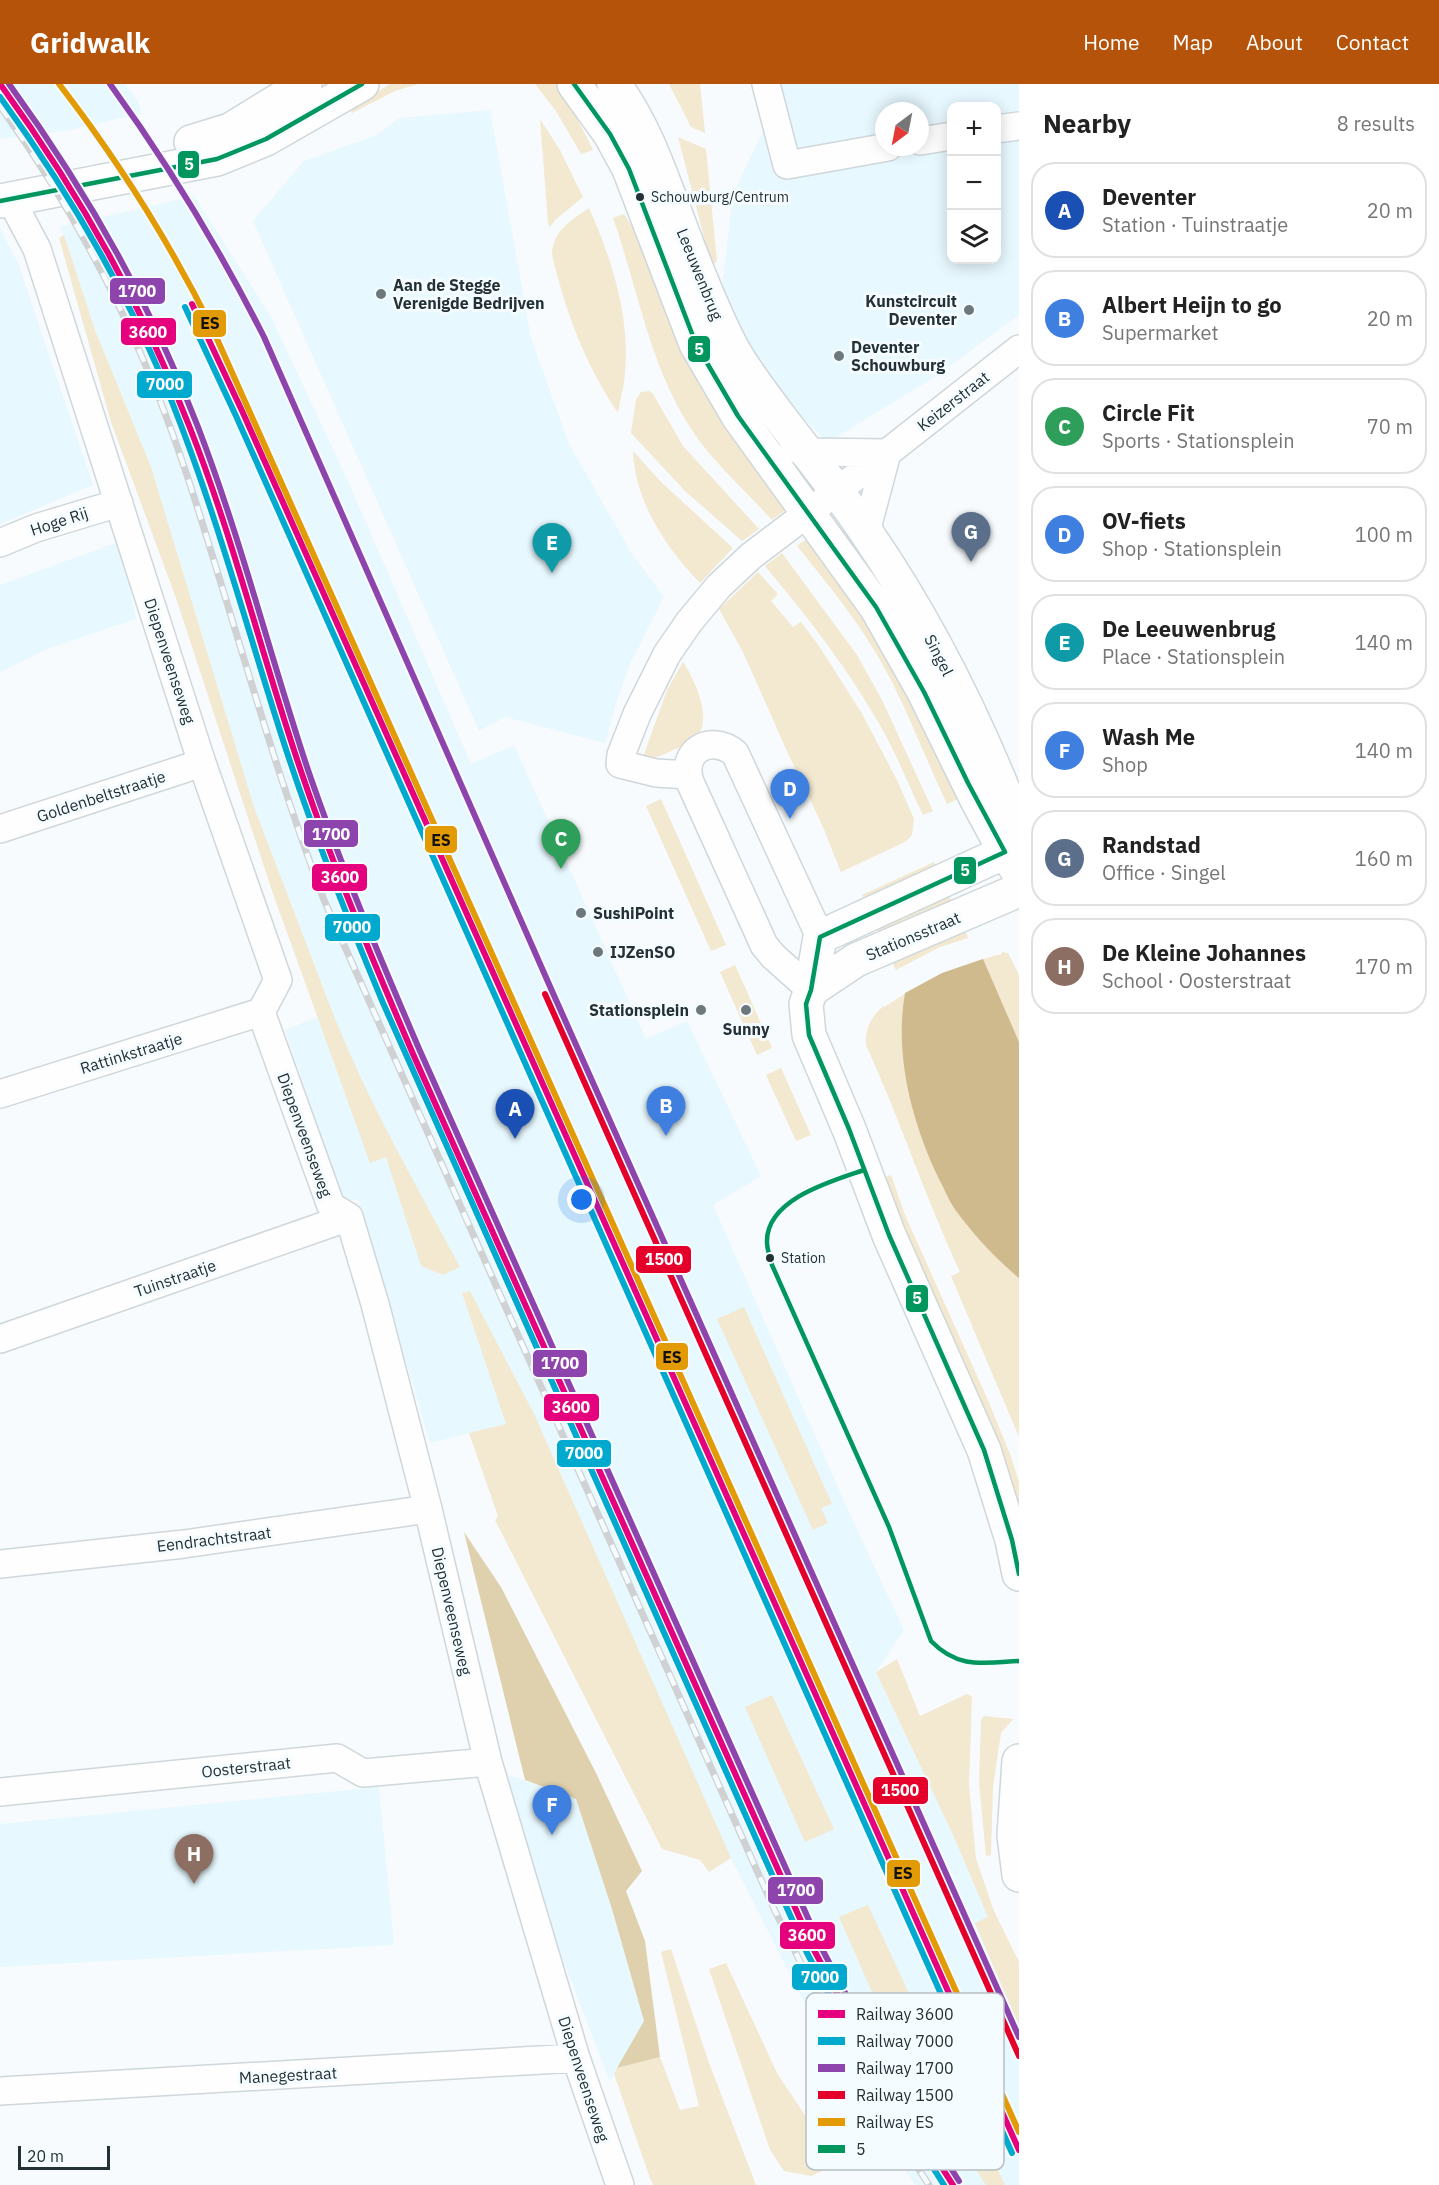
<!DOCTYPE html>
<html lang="en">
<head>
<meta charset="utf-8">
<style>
	body { margin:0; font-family:"IBM Plex Sans",sans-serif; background:#f2f2f2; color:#222 }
	.controls { position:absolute; right:18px; top:18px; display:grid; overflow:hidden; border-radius:12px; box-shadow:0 3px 15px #0003 }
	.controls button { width:54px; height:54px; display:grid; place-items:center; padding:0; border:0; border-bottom:2px solid #e0e0e0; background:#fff; color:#222; font:30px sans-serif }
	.compass { position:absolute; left:875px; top:18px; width:54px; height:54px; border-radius:50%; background:#fff; box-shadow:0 3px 15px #0003; rotate:212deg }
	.scale { position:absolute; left:18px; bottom:15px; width:92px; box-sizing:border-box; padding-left:6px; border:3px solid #233136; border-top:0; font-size:16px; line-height:21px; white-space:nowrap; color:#233136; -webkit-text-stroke:4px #f5fcff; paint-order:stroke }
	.you { position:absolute; left:582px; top:1116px; width:21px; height:21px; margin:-15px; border:4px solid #fff; border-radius:50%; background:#1a73e8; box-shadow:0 0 0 9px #1a73e833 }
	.badge { display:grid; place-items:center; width:39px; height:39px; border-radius:50%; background:#b45309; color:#fff; font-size:20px; font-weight:700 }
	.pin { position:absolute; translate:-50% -50px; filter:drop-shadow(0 2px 3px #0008) }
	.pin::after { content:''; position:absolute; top:32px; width:21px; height:18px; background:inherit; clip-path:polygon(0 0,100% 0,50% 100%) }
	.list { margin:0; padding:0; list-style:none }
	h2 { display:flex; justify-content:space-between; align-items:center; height:78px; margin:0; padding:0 24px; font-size:26px }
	h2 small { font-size:20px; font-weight:400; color:#767676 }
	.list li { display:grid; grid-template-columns:39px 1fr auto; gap:18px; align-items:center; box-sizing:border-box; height:96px; margin:0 12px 12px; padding:0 12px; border:2px solid #e0e0e0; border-radius:24px }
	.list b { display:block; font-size:22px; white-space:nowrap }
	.list p { margin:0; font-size:20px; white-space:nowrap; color:#767676 }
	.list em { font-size:20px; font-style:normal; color:#767676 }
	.icon { flex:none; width:33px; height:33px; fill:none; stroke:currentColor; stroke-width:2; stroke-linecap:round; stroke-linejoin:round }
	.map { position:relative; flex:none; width:1019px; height:2101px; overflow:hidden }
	header { display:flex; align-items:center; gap:36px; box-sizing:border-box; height:84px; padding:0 30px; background:#b45309; color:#fff }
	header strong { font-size:28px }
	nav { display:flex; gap:33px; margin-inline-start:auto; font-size:21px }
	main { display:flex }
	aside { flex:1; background:#fff }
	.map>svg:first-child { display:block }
	.built { fill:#e7f8fe; fill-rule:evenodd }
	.green { fill:#f3e8d0 }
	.forest { fill:#e0d1ae }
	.water { fill:#ceba8d }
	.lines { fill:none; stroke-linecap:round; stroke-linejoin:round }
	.minor-casing { stroke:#cfd7db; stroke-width:30 }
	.tertiary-casing { stroke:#cfd7db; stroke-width:36 }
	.minor { stroke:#fefeff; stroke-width:27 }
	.tertiary { stroke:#fefeff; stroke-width:33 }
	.rail-casing { stroke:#d0d1d2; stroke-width:7 }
	.rail { stroke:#f5fcff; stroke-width:4.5; stroke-dasharray:14; stroke-linecap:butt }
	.bus-1-casing { stroke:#f5fcff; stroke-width:9 }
	.bus-1 { stroke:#00965e; stroke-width:4.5 }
	.rail-1-casing { stroke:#f5fcff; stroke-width:10 }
	.rail-2-casing { stroke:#f5fcff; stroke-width:10 }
	.rail-3-casing { stroke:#f5fcff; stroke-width:10 }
	.rail-4-casing { stroke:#f5fcff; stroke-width:10 }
	.rail-5-casing { stroke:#f5fcff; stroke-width:10 }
	.rail-1 { stroke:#e5007d; stroke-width:6 }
	.rail-2 { stroke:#00a9ce; stroke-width:6 }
	.rail-3 { stroke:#8e44ad; stroke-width:6 }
	.rail-4 { stroke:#e4002b; stroke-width:6 }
	.rail-5 { stroke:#e29a05; stroke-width:6 }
	.bus-dot { fill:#233136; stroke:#f5fcff; stroke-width:2 }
	.poi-dot { fill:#6d787c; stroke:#f5fcff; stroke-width:2 }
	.labels { text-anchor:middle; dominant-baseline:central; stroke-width:6; stroke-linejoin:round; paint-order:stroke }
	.bus-label { font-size:14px; fill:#233136; stroke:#f5fcff; text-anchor:start }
	.street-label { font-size:16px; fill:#233136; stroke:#f5fcff }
	.poi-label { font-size:16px; font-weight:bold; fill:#233136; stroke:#f5fcff; text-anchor:start }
	.key { fill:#f5fcff; stroke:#b6bfc3; stroke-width:1.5 }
	.key-label { font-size:16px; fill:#233136 }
	.line-badge { stroke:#f5fcff; stroke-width:2 }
	.badge-label { font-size:16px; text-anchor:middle; font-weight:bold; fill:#fff }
	.pale-badge-label { font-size:16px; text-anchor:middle; font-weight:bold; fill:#111 }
</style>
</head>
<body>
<header>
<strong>Gridwalk</strong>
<nav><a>Home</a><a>Map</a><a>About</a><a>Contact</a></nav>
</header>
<main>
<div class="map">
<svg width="1019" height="2101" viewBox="0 0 1019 2101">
	<rect width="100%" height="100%" fill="#f7fbfd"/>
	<path class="built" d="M0 0H125L138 17 142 29 70 46 0 55Z
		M775 0H1019V231L936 292 827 359 765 293 722 204 733 110 779 14ZM952 22H996V176H952ZM884 27H920V63H884Z
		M490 26 531 254 569 360 632 470 664 513 630 580 617 616 605 659 505 633 479 647 253 137 304 77 377 51 399 34Z
		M194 112 270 231 348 397 471 680 514 661 646 955 687 937 761 1092 713 1121 848 1426 904 1546 876 1588 954 1753 987 1830 1019 1878V2101H915L842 1993 731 1774 683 1670 506 1340 430 1359 358 1115 343 1118 285 946 332 927 254 723 151 383 95 246 64 151 59 143Z
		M0 144 18 179 93 401 0 440Z
		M121 457 136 535 47 565 0 588V501Z
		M506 1690 576 1715 612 1825 644 1937 610 1998 545 1829Z
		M379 1703 394 1861 0 1883V1740Z"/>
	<path class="green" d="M390 0H418L395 7 352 29 350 25Z
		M535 0H560L593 66 581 70 556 27Z
		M669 0H700L705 49 691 43Z
		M540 35 560 66 583 113 555 136 550 143 548 139Z
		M678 53 706 65 717 178 711 180Z
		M589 124C612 176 630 231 625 289 624 302 620 316 618 329 585 280 565 227 552 170 553 147 571 136 589 124Z
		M624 130 653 176 791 422 772 436C744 405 710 376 688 340 649 278 637 202 613 134Z
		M64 151 95 246 151 383 254 723 332 927C367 1016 415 1099 460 1183L443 1191 421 1182 386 1073 370 1079 271 804 176 514 111 338 59 154Z
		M649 307 653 310 683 362 759 445 742 457 685 407 631 349 636 316 641 308Z
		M633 367 661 398 733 464 700 499C666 464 635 418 633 367Z
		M814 450 865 520 960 714 947 720C928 680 912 638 892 598 867 548 832 505 797 462Z
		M782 469 857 571 883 618 933 727 923 731C909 702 897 671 881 643 848 585 808 533 765 482Z
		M758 488 778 510 771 517 793 543 801 538 819 562 861 628 897 696 914 735 912 751 905 758 841 788 823 743 786 665 743 568 719 525Z
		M683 578C694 594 713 635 697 652 691 659 682 663 673 666 663 671 654 675 642 676L667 606Z
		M661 715 726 861 711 867 646 722Z
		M934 778 938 787 867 822 862 811Z
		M947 808 951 817 879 849 875 839Z
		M965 846 968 854 940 863 896 886 892 878Z
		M1002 868 1008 869 1019 891V1353L951 1192 960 1188C925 1113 900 1035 866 961 865 945 871 932 884 922L885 923C922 897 958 881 1002 870Z
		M735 881 772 964 757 971 720 888Z
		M781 984 811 1051 796 1057 766 991Z
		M891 1091 905 1131 987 1314 1010 1370 1019 1398V1432L897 1136 885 1093Z
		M470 1207 534 1330 731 1774 709 1788 700 1776 662 1765 495 1436 498 1432 469 1349 506 1340 462 1209Z
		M744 1223 832 1420 821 1424 828 1439 813 1446 717 1235Z
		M897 1575 920 1632 967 1610 972 1613 969 1701 976 1775 994 1827 1019 1878V1943L975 1839 988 1833 954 1753 876 1588Z
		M772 1611 834 1745 805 1758 745 1623Z
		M984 1632 1013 1635 1001 1649 993 1703 991 1771 986 1772 979 1699 981 1636Z
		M868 1821 924 1942 941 1971 912 1985 877 1919 839 1833Z
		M671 1865 709 1979 756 2101H653L650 2094 614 1990 617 1984 660 1973 680 2026 699 2022 661 1868Z
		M726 1879 778 1991 838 2080 811 2092 784 2087 770 2066 709 1885Z
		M951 1990 1005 2101H986L923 2003Z"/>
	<path class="forest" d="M464 1448 501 1503 596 1689 642 1787 626 1807 645 1857 660 1973 617 1984 644 1937 612 1825 576 1715 525 1696Z"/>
	<path class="water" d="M983 875 1019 958V1194C995 1174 972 1149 954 1124 948 1115 944 1104 939 1095 912 1039 894 971 905 909L942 889Z"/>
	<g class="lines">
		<g class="minor-casing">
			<path id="minor" d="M766 0 787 81 888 63
				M996 45 1019 42
				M920 57 952 52
				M10 114 37 165 202 679 278 896 261 928 331 1122 349 1133 375 1220 428 1425 488 1678 576 1974 620 2101
				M793 364 807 368 887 369
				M866 448 887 369
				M0 459 36 444 119 419
				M688 691 656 689 620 680 621 671 637 630 667 570 689 538 719 502 751 472 887 369 1019 265
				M0 745 202 679
				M811 906 773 872 764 861 690 698C680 666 711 650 735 669L820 853
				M0 1010 261 928
				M0 1255 349 1133
				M0 1480 184 1460 428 1425
				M0 1708 337 1674 363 1689 488 1678
				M0 2007 576 1974"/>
		</g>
		<g class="tertiary-casing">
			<path id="tertiary" d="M574 0 610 50 629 85 696 260 738 332 876 523 924 608 977 716 1005 768 1019 789
				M614 0C643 39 659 85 676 131 692 174 709 219 730 260 742 284 760 306 776 328 806 368 838 406 866 448 928 538 980 643 1019 746
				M191 58 230 46 305 0
				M0 117 217 75 266 55 362 0
				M1005 768 820 853 811 906 806 920 809 951 849 1045 889 1151 984 1366 1012 1456 1019 1490
				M811 906 856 876 1019 806
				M1019 1677 1014 1752 1019 1791"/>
		</g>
		<use href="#minor" class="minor"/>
		<use href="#tertiary" class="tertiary"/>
		<g class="rail-casing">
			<path id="rail" d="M0 22C62 109 115 204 155 304 182 370 202 438 223 506 255 610 285 714 324 816L775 1827 836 1950 888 2038 929 2101"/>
		</g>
		<use href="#rail" class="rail"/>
		<g class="bus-1-casing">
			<path id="bus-1" d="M574 0 610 50 629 85 696 260 738 332 876 523 924 608 968 699 1005 768 820 853 811 906 806 920 809 951 849 1045 889 1151 984 1366 1012 1456 1019 1490
				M0 117 217 75 266 55 362 0
				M864 1086C832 1097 766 1115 767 1158 767 1166 770 1173 772 1181L889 1443 931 1557C958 1585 983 1579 1019 1577"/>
		</g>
		<use href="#bus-1" class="bus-1"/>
		<g class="rail-1-casing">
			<path id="rail-1" d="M0 0C78 107 142 220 190 344 235 458 263 577 303 693 335 787 374 879 413 970L814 1866 867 1966 953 2101
				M192 220 243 329 1019 2066"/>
		</g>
		<g class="rail-2-casing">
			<path id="rail-2" d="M0 13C64 101 120 196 163 296 211 411 243 531 281 650 310 741 346 830 383 919L807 1869 861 1970 944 2101
				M185 223 236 332 1012 2069"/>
		</g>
		<g class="rail-3-casing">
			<path id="rail-3" d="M9 0C86 106 151 220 198 343 241 455 270 572 308 686 341 782 380 874 420 967L821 1863 873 1962 959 2097
				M110 0C168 80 219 164 264 253L552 907 1019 1953"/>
		</g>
		<g class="rail-4-casing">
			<path id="rail-4" d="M545 910 1019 1972"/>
		</g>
		<g class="rail-5-casing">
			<path id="rail-5" d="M59 0C120 79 169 157 213 246L1019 2048"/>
		</g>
		<use href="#rail-1" class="rail-1"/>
		<use href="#rail-2" class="rail-2"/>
		<use href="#rail-3" class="rail-3"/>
		<use href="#rail-4" class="rail-4"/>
		<use href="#rail-5" class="rail-5"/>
	</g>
	<g class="bus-dot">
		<circle cx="640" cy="113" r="5"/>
		<circle cx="770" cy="1174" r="5"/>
	</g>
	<g class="poi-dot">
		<circle cx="381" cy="210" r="6"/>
		<circle cx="969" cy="226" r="6"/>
		<circle cx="839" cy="272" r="6"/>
		<circle cx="581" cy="829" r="6"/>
		<circle cx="598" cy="868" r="6"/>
		<circle cx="701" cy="926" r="6"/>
		<circle cx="746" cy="926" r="6"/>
	</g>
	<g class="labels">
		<g class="bus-label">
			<text x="651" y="113">Schouwburg/Centrum</text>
			<text x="781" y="1174">Station</text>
		</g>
		<g class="street-label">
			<text transform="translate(700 190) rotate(68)">Leeuwenbrug</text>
			<text transform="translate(953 317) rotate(-38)">Keizerstraat</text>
			<text transform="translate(59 437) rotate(-18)">Hoge Rij</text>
			<text transform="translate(939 571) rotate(63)">Singel</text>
			<text transform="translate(170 577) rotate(72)">Diepenveenseweg</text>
			<text transform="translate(101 712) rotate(-18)">Goldenbeltstraatje</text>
			<text transform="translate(913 852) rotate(-23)">Stationsstraat</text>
			<text transform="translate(131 969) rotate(-17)">Rattinkstraatje</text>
			<text transform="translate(305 1051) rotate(70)">Diepenveenseweg</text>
			<text transform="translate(175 1194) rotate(-19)">Tuinstraatje</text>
			<text transform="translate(214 1455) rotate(-7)">Eendrachtstraat</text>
			<text transform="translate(452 1527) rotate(77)">Diepenveenseweg</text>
			<text transform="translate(246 1683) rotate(-6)">Oosterstraat</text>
			<text transform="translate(288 1991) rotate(-3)">Manegestraat</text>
			<text transform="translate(584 1995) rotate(72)">Diepenveenseweg</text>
		</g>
		<g class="poi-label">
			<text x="393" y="201">Aan de Stegge<tspan x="393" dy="18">Verenigde Bedrijven</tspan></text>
			<text x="957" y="217" text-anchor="end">Kunstcircuit<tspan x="957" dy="18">Deventer</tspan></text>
			<text x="851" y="263">Deventer<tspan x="851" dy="18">Schouwburg</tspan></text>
			<text x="593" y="829">SushiPoint</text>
			<text x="610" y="868">IJZenSO</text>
			<text x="689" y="926" text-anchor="end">Stationsplein</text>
			<text x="746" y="945" text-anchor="middle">Sunny</text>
		</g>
	</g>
	<rect x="806" y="1909" width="198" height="177" rx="9" class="key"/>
	<rect x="818" y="1926" width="27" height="8" fill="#e5007d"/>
	<rect x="818" y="1953" width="27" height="8" fill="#00a9ce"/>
	<rect x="818" y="1980" width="27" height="8" fill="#8e44ad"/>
	<rect x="818" y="2007" width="27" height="8" fill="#e4002b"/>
	<rect x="818" y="2034" width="27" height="8" fill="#e29a05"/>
	<rect x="818" y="2061" width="27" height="8" fill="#00965e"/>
	<g class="key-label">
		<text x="856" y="1936">Railway 3600</text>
		<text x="856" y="1963">Railway 7000</text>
		<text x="856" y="1990">Railway 1700</text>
		<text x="856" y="2017">Railway 1500</text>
		<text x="856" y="2044">Railway ES</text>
		<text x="856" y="2071">5</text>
	</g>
	<g class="line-badge">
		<rect x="177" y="66" width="23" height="29" rx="6" fill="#00965e"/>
		<rect x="109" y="193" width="57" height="28" rx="6" fill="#8e44ad"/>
		<rect x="192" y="225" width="35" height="29" rx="6" fill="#e29a05"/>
		<rect x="120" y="233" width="57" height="29" rx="6" fill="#e5007d"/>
		<rect x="687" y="251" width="24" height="28" rx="6" fill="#00965e"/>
		<rect x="136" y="286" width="57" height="29" rx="6" fill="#00a9ce"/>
		<rect x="303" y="735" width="56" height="29" rx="6" fill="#8e44ad"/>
		<rect x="424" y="741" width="34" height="29" rx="6" fill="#e29a05"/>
		<rect x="953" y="772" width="24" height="29" rx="6" fill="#00965e"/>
		<rect x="311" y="779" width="57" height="29" rx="6" fill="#e5007d"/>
		<rect x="324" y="829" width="57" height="29" rx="6" fill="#00a9ce"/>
		<rect x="635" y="1161" width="57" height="29" rx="6" fill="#e4002b"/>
		<rect x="905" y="1200" width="24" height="29" rx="6" fill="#00965e"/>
		<rect x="655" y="1258" width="34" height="29" rx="6" fill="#e29a05"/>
		<rect x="532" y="1265" width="56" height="29" rx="6" fill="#8e44ad"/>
		<rect x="543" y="1309" width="57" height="29" rx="6" fill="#e5007d"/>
		<rect x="556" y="1355" width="56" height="29" rx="6" fill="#00a9ce"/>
		<rect x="872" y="1692" width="57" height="29" rx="6" fill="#e4002b"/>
		<rect x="886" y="1775" width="35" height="29" rx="6" fill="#e29a05"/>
		<rect x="767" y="1792" width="57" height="29" rx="6" fill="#8e44ad"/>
		<rect x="779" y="1837" width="57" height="29" rx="6" fill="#e5007d"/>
		<rect x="791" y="1879" width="57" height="28" rx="6" fill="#00a9ce"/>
	</g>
	<g class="badge-label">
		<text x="189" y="86">5</text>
		<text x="137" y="213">1700</text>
		<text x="148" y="254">3600</text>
		<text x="699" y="271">5</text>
		<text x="165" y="306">7000</text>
		<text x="331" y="756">1700</text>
		<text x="965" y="792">5</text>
		<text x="340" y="799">3600</text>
		<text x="352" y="849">7000</text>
		<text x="664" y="1181">1500</text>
		<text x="917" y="1220">5</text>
		<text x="560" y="1285">1700</text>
		<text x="571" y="1329">3600</text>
		<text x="584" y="1375">7000</text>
		<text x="900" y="1712">1500</text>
		<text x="796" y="1812">1700</text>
		<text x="807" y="1857">3600</text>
		<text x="820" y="1899">7000</text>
	</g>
	<g class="pale-badge-label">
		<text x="210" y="245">ES</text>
		<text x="441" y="762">ES</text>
		<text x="672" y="1279">ES</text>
		<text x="903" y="1795">ES</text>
	</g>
</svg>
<div class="controls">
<button>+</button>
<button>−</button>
<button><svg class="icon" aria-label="layers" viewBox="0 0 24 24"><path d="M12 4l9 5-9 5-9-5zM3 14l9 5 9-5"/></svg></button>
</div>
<svg class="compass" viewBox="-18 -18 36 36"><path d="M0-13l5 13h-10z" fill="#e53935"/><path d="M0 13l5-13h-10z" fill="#767676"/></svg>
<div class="scale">20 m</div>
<div class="you"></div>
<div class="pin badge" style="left:515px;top:1055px;background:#1a4fb4">A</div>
<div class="pin badge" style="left:666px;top:1052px;background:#3f7fe0">B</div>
<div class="pin badge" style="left:561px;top:785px;background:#2e9e5b">C</div>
<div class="pin badge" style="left:790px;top:735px;background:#3f7fe0">D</div>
<div class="pin badge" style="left:552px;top:489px;background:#0f9aa8">E</div>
<div class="pin badge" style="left:552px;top:1751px;background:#3f7fe0">F</div>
<div class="pin badge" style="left:971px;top:478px;background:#5c6f8a">G</div>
<div class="pin badge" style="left:194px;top:1800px;background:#8d6e63">H</div>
</div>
<aside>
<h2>Nearby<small>8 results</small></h2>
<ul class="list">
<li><span class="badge" style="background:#1a4fb4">A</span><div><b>Deventer</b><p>Station · Tuinstraatje</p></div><em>20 m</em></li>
<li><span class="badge" style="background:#3f7fe0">B</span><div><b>Albert Heijn to go</b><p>Supermarket</p></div><em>20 m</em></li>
<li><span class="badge" style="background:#2e9e5b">C</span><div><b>Circle Fit</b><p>Sports · Stationsplein</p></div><em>70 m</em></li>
<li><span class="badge" style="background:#3f7fe0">D</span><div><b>OV-fiets</b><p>Shop · Stationsplein</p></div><em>100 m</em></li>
<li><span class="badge" style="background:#0f9aa8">E</span><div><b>De Leeuwenbrug</b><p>Place · Stationsplein</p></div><em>140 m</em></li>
<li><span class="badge" style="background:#3f7fe0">F</span><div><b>Wash Me</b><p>Shop</p></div><em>140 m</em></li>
<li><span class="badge" style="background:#5c6f8a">G</span><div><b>Randstad</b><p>Office · Singel</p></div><em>160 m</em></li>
<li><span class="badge" style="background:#8d6e63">H</span><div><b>De Kleine Johannes</b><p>School · Oosterstraat</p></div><em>170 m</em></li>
</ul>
</aside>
</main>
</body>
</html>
